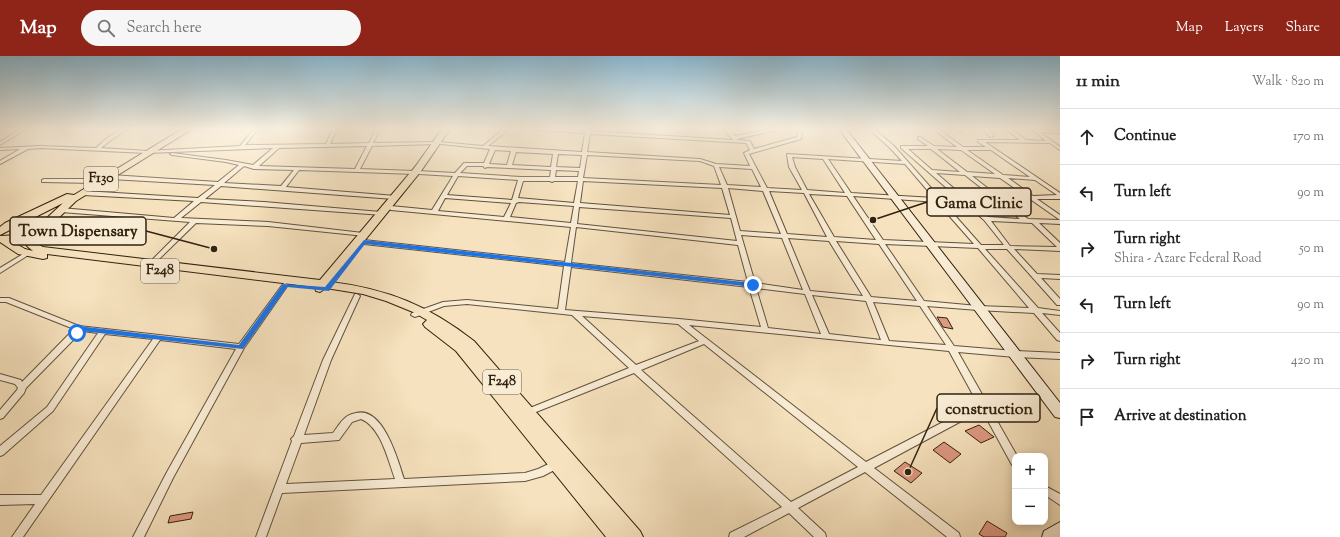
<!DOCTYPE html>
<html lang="en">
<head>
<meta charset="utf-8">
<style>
	body { margin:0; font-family:"Sorts Mill Goudy",serif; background:#f6f6f6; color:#222 }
	.controls { position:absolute; right:12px; bottom:12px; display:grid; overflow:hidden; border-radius:8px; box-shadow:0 2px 10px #0003 }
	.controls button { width:36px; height:36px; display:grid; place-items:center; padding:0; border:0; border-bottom:1px solid #e0e0e0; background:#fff; color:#222; font:20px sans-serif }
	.stop { position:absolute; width:12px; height:12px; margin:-9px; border:3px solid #1a73e8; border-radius:50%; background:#fff }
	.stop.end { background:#1a73e8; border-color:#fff; box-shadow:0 1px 4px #0008 }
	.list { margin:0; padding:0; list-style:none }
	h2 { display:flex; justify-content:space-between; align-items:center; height:52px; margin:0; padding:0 16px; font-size:17px }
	h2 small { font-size:13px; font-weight:400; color:#767676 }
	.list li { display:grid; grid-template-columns:26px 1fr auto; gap:12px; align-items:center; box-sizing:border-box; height:56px; padding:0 16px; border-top:1px solid #e0e0e0 }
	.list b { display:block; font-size:15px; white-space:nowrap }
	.list p { margin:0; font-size:13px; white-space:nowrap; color:#767676 }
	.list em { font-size:13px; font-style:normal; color:#767676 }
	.icon { flex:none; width:22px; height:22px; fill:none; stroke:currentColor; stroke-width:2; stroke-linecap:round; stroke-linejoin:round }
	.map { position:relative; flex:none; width:1060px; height:481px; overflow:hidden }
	header { display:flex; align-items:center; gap:24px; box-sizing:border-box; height:56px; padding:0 20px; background:#8f2418; color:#fff }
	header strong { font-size:19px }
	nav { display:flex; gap:22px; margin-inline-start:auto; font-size:14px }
	.search { width:280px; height:36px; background:#f6f6f6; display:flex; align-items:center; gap:10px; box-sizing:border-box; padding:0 14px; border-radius:22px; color:#767676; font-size:15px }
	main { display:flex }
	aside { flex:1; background:#fff }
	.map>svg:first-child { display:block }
	.building { fill:#df9882; stroke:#31220f }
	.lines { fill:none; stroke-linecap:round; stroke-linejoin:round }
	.street-casing { stroke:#62523b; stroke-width:2 }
	.secondary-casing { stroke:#31220f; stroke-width:2 }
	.primary-casing { stroke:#31220f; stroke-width:2 }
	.street { fill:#f9ecd5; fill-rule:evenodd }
	.secondary { fill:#f9ecd5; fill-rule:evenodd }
	.primary { fill:#f6e2be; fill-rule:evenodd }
	.route { fill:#1a73e8 }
	.labels { text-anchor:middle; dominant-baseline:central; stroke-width:4; stroke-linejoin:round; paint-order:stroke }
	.shield { fill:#f9ecd5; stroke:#6d5f4a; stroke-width:1 }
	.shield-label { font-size:14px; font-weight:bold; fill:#31220f }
	.leader { fill:none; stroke:#31220f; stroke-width:1.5 }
	.callout-dot { fill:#31220f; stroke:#f9ecd5; stroke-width:1.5 }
	.callout { fill:#f9ecd5; stroke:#31220f; stroke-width:1.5 }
	.callout-label { font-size:16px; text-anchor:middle; font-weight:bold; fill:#31220f }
</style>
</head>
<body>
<header>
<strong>Map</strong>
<div class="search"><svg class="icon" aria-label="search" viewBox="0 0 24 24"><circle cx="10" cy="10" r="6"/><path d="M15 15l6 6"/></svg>Search here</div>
<nav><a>Map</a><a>Layers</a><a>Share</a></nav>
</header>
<main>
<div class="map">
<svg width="1060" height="481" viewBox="0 0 1060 481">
	<rect width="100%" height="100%" fill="#f6e2be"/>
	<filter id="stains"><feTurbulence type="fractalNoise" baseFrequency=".005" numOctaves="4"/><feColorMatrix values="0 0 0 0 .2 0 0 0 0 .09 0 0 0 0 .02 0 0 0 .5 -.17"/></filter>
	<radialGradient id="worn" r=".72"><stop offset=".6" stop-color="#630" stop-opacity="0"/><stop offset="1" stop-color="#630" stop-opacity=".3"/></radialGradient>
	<path class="building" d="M937 261 947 262 953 273 943 271Z
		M979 369 994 381 981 387 965 375Z
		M944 386 961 398 950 407 933 394Z
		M905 406 922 417 911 427 894 415Z
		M193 456 191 463 168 467 170 460Z
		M987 465 1007 477 1005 481H984L979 478Z"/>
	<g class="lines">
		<g class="street-casing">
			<path id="street" d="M21 73H26L0 89V86Z
				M122 73H127L111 84 101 92 147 95 240 90 254 73H258L245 89 326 88 333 73H337L330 88 369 87 376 73H380L373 87 436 86 438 87 436 88 372 90 360 113 414 115 416 116V118L299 114 286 131 396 140 397 141 394 143 221 130 205 143 264 146 381 156 384 158 383 159 201 146 181 162 268 166 363 177 365 178 366 179 365 180 268 170 196 167 154 208 152 209 149 207 190 166 61 156 58 154 61 152 174 162 194 145 83 139 80 137 83 135 198 142 215 129 111 123 108 121 111 119 218 126 239 109 226 106 172 99 170 98 172 97 226 104 253 109 273 92 147 97 40 92 28 93 0 108V105L20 93 0 94V92L40 90 96 92 107 82ZM367 90 355 113 259 110 279 92ZM244 110 254 113 294 114 281 130 224 127Z
				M504 73H509L488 90 582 96 585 77 537 74 535 73 586 75V73H590V75L733 84 724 73H729L735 80 772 73H781L737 83 738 84 750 85 754 93 797 81 798 76 796 73H800L802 76 801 83 749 98 767 132 802 134 789 111 787 99V98L902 105 890 92 869 73H874L894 90 940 142H958L901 92V90H928L918 83V81H920L934 90 957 91 933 73H938L963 91H986L978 86V84H1020L1006 73H1011L1026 84 1046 85 1034 75 1024 73 1060 75V77L1040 76 1060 91V94L1050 87 985 86 1060 137V143H1037L1060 159V164L1030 143 1003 144 1028 163 1060 164V168L1039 167 1060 187V195L1014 193 1037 218 1060 219V223L1041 222 1060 243V249H1057L1007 193H985L1038 252 1060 255V259L1042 257 1060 277V285L1057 284 1034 257 978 254 927 250 954 290 1015 295 1060 297V303L1015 301 958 296 1017 400H1015V410L1012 409 982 354 874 412 959 477 960 481H947L865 416 798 452 825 477 826 481H814L789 457 744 481H729L730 477 782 451 634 317 531 358 528 359 525 358 524 356 525 354 629 312 572 259 467 248 444 250 415 261 411 259 412 257 443 246 467 244 558 253 564 210 364 188 361 186 364 184 565 206 571 171 391 154 388 152 391 150 432 154 453 120 419 118 417 117V115L455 117 464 107H484L490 93 441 88H439V86L483 90ZM590 78 746 87 750 94 744 97 750 110 716 108 700 103 587 96ZM908 93H931L960 116 932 114ZM937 93 961 94 995 118 967 116ZM495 94 511 95 507 109 489 108ZM967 94H991L1030 121 1003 119ZM516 96 553 98 551 111 512 109ZM558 98 582 99 580 112 556 111ZM587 99 700 105 714 110 721 129 583 122ZM792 101 823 103 845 137 807 134 795 111ZM828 103 905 108 934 142 851 137ZM467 110H483L485 112 487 111 551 114 550 121H521L460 117ZM719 111 752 113 761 131 727 129ZM556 114 579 115 578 121H555ZM936 117 965 119 993 141 965 142ZM458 120 518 124 512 144 447 139ZM972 120 1000 122 1026 140 999 141ZM1008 122 1035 124 1057 139 1033 140ZM523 125H550L552 126 554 125H578L574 147 518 142ZM583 125 722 132 730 159 580 147ZM728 132 763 135 781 178 740 175ZM769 135 804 137 827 181 787 178ZM809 138 847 140 876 184 834 181ZM853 140 937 146 974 188 883 184ZM445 142 511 147 504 161 438 155ZM997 144 1020 163 988 161 969 145ZM962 145 984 164 1004 189H981L943 146ZM519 146 574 150 571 167 510 161 516 147ZM579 151 731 162 737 185 577 168ZM991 165 1032 167 1057 191 1010 190ZM576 171 738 189 748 226 571 207ZM741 179 782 182 803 234 755 227ZM788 182 829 185 863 240 810 235ZM836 185 879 188 917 245 871 241ZM885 188 978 192 1029 252 978 250 924 245ZM571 211 749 231 761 271 679 263 565 254ZM756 232 805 238 821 278 768 272ZM812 239 866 245 881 284 829 278ZM873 246 920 250 946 289 889 285ZM582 260 678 268 699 285 636 309ZM689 269 949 295 978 348 866 406ZM704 288 858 411 791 446 641 314Z
				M957 73H962L963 75 959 76Z
				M983 73H988L994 80 990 81Z
				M44 123H96L99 125 96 127 42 126V124Z
				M28 195 31 197 30 198 0 217V212Z
				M285 227 288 229 244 292 173 422 144 481H133L167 416 236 293 160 284 23 481H12L35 448 0 449V439H41L153 283 105 278 53 355 3 399 0 400V390L47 351 98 277 82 275 26 332 24 337 3 362 0 363V354L17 334 18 332 15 328 0 324V318L21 324 22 326 74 273 6 246H0V242H9L79 270 239 288 283 228Z
				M355 238H357L360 240 331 304 304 379 333 377C337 372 340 366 345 362 348 359 352 358 356 357 383 350 398 404 404 423L525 417 538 413 557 404 560 405 562 408 560 411 543 420 525 425 282 437 266 481H256L292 385 291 383 294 380 323 304ZM361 363C381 371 388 404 395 423L286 428 301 387 339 384 352 366Z
				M1045 430 1060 438V449L1045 439Z"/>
		</g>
		<g class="secondary-casing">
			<path id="secondary" d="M839 73H846L1060 347V362L1055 361Z
				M1060 466V481H1042L1044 475Z"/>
		</g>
		<g class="primary-casing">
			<path id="primary" d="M182 73H192L76 145 42 178 37 188 43 191 320 224 415 111 442 73H450L421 115 331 226C388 233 429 250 474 285L640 475 643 481H606L456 295 425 271 423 268 427 264 413 256 386 245 363 238 326 232 320 236 316 235 315 231 47 198V202L43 203 18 198 0 186V180L20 179 34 174 63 147 0 179V171L5 167 67 138 74 139ZM29 183 27 190 33 195 25 193 13 186Z"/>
		</g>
		<use href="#street" class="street"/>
		<use href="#secondary" class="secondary"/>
		<use href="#primary" class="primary"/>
	</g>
	<linearGradient id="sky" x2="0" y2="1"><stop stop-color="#8ab8d1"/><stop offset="0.52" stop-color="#fbf2e2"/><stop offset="1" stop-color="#fbf2e2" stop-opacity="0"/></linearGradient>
	<rect width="1060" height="140" fill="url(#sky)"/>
	<path class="route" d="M364 184 753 227 756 229 753 231 365 188 329 235 287 231 243 293 81 275 79 279 73 277 74 272 78 270 239 289 283 228 325 231Z"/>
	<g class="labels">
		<g class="shield">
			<rect x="84" y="111" width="34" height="24" rx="3"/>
			<rect x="141" y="203" width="38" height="24" rx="3"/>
			<rect x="483" y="314" width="38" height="24" rx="3"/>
		</g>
		<g class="shield-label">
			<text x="101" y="123">F130</text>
			<text x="160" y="215">F248</text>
			<text x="502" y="326">F248</text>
		</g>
	</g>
	<path class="leader" d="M873 164L927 146M214 193L146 175M908 416L937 352"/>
	<g class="callout-dot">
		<circle cx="873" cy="164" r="4"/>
		<circle cx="214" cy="193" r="4"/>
		<circle cx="908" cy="416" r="4"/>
	</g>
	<g class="callout">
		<rect x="927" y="132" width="104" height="28" rx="4"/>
		<rect x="10" y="161" width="136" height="28" rx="4"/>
		<rect x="937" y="338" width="103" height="28" rx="4"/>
	</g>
	<g class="callout-label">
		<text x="979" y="152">Gama Clinic</text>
		<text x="78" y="180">Town Dispensary</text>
		<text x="989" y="358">construction</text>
	</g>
	<rect width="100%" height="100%" filter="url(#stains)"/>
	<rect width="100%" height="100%" fill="url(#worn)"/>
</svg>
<div class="controls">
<button>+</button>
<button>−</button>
</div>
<div class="stop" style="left:77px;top:277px"></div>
<div class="stop end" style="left:753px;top:229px"></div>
</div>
<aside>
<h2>11 min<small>Walk · 820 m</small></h2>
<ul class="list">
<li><svg class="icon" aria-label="ahead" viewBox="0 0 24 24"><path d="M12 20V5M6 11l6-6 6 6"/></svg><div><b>Continue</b></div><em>170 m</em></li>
<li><svg class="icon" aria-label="left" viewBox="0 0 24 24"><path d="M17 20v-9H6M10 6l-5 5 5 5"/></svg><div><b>Turn left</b></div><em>90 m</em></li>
<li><svg class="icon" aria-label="right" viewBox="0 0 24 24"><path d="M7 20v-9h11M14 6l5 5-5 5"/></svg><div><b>Turn right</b><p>Shira - Azare Federal Road</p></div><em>50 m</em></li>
<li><svg class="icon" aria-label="left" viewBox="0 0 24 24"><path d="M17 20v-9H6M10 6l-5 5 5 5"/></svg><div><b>Turn left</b></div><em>90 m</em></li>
<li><svg class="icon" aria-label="right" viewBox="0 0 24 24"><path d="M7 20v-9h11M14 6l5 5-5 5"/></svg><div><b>Turn right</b></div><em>420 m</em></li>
<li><svg class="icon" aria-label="arrive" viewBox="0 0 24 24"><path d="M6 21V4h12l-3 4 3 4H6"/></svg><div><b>Arrive at destination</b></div></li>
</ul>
</aside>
</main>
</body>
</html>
